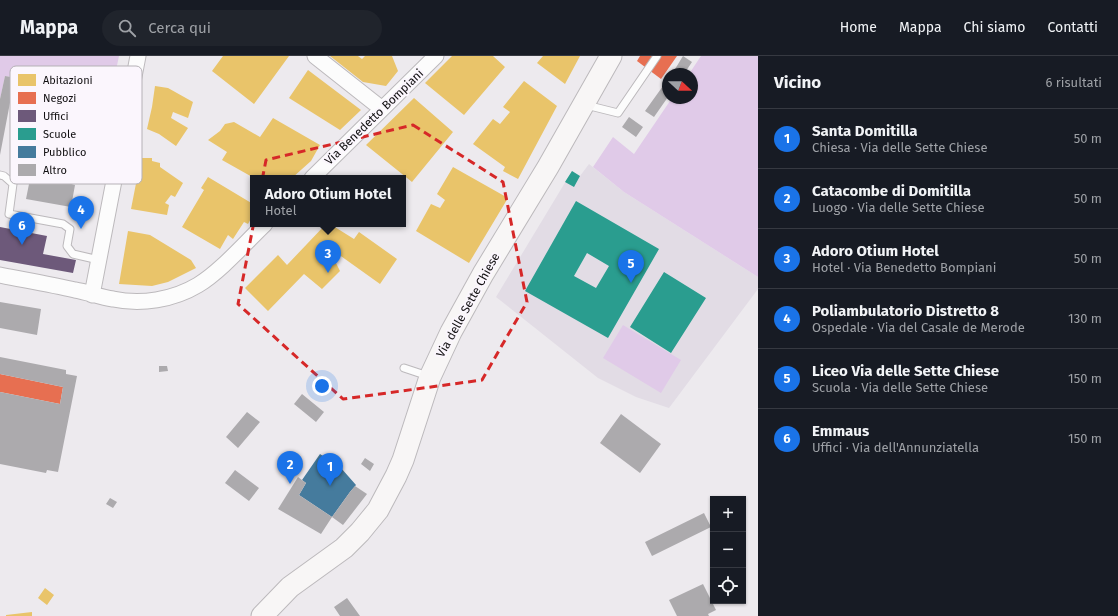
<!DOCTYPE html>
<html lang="it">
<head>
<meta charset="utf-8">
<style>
	body { margin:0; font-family:"Fira Sans",sans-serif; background:#20242c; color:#f1f3f6 }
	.controls { position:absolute; right:12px; bottom:12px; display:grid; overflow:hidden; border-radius:0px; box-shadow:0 1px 3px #0004 }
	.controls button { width:36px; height:36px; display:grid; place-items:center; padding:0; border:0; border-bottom:1px solid #363941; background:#171b24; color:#f1f3f6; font:20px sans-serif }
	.compass { position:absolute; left:662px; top:12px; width:36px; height:36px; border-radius:50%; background:#171b24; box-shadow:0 1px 3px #0004; rotate:111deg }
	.you { position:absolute; left:322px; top:330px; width:14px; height:14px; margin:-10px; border:3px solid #fff; border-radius:50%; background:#1a73e8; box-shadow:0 0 0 6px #1a73e833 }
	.badge { display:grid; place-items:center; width:26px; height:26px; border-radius:50%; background:#1a73e8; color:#fff; font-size:13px; font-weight:700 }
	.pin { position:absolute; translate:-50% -33px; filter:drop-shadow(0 1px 2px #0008) }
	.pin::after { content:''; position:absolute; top:21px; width:14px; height:12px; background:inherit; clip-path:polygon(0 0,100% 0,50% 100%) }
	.popup { position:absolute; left:250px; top:119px; width:156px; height:52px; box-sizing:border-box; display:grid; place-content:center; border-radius:0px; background:#171b24; filter:drop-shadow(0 1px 3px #0005); font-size:13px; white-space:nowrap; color:#9ea1a6 }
	.popup b { font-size:15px; color:#f1f3f6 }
	.popup::after { content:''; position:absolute; left:50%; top:100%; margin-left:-8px; border:8px solid transparent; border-top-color:#171b24 }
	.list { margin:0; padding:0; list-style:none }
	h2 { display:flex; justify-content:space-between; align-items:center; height:52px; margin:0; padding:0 16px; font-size:17px }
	h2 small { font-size:13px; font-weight:400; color:#9ea1a6 }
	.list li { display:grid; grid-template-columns:26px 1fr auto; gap:12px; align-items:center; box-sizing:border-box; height:60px; padding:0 16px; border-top:1px solid #363941 }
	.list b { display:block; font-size:15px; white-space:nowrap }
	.list p { margin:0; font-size:13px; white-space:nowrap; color:#9ea1a6 }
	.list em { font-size:13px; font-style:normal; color:#9ea1a6 }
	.icon { flex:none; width:22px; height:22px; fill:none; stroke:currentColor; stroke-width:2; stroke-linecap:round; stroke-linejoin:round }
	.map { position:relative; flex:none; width:758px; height:560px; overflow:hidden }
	header { display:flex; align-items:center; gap:24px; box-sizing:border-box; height:56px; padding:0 20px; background:#171b24; border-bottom:1px solid #363941 }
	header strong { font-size:19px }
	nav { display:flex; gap:22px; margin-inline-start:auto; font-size:14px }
	.search { width:280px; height:36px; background:#20242c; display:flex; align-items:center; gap:10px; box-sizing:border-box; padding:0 14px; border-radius:22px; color:#9ea1a6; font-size:15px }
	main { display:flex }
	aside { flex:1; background:#171b24 }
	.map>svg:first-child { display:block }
	.built { fill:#e2dce5 }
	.green { fill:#e0cae8 }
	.homes { fill:#e9c46a }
	.shops { fill:#e76f51 }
	.offices { fill:#6d597a }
	.schools { fill:#2a9d8f; fill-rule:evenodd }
	.public { fill:#457b9d }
	.building { fill:#acaaad }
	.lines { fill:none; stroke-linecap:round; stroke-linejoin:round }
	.service-casing { stroke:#bcb9bc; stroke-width:9 }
	.minor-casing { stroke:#bcb9bc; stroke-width:17 }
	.secondary-casing { stroke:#bcb9bc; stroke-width:23 }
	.service { stroke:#fcfcfc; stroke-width:7 }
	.minor { stroke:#fcfcfc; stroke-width:15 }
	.secondary { stroke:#f8f6f6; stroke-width:21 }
	.marked { fill:none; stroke:#d62828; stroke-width:3; stroke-dasharray:8 5; stroke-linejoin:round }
	.labels { text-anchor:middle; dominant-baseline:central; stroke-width:4; stroke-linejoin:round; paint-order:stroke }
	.street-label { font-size:12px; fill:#121012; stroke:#fbf6fd }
	.key { fill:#fbf6fd; stroke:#b5b1b6; stroke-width:1 }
	.key-label { font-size:11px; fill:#121012 }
</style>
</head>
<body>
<header>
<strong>Mappa</strong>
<div class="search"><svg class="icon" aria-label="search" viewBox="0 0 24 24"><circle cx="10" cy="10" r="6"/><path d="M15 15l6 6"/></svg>Cerca qui</div>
<nav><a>Home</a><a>Mappa</a><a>Chi siamo</a><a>Contatti</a></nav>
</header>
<main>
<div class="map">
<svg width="758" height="560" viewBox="0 0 758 560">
	<rect width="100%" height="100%" fill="#edeaee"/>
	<path class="built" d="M589 108 624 136 758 221V233L669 352 636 341 598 322 496 241 572 115 580 120Z"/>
	<path class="green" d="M0 0H119L112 33 47 23 46 27 5 20 0 43Z
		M701 0H758V221L624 136 593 111 613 81 634 98 672 42H692V18H689Z
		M623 269 681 304 661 337 603 302Z"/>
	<path class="homes" d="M223 0H289L254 48 212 15Z
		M330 0H358L362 3 365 0H392L398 15 386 30 363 26Z
		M452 0H493L505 11 464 59 425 27Z
		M543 0H580L565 28 537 7Z
		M308 14 361 54 340 74 289 42Z
		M524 25 557 50 518 123 503 115 505 111 473 88 493 63 500 68 510 56 503 51Z
		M155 30 168 32 193 46 188 62 173 56 171 62 188 72 176 90 159 78 147 73 152 51Z
		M414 42 453 76 412 126 366 89Z
		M273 62 320 89 311 105 292 122H254L222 104 227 96 208 84 220 75 225 68 234 66 260 81Z
		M141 102H152V105L160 107V111L183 127 175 141 171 139 165 147 169 149 167 159 131 153Z
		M453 111 508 142 469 207 416 175 431 148 440 152 445 144 437 138Z
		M208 121 253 148V159L248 168 244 166 233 183 228 179 220 193 182 171 204 134 201 132Z
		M326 168H330L354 183 359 176 397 203 380 228 338 198 334 203 340 215 322 233 304 218 268 255 245 232 278 199 287 209Z
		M128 175 150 179 191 204 196 212 168 226 152 230 119 228Z
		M45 532 54 539 47 549 38 542Z
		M32 556V560H6V559Z"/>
	<path class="shops" d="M640 0H677L661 23 637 5Z
		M0 318 63 331 60 348 0 336Z"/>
	<path class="offices" d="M0 171 47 180 43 198 76 204 73 217 0 204Z"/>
	<path class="schools" d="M572 115 580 120 574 131 565 126Z
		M576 145 659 193 608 282 525 235ZM587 197 609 210 596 232 574 220Z
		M664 216 706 242 671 297 630 271Z"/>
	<path class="public" d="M320 398 341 412 356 429 350 436 332 461 299 439 306 427 302 424Z"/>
	<path class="building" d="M683 0 692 6 684 18H672Z
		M5 20 46 27 47 23 94 31 90 54 82 52 68 127 75 129 71 151 26 143 29 128 24 127 42 36 13 31 0 99V43Z
		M663 30 668 34V41L654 61 645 55Z
		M629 61 643 71 636 81 622 71Z
		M0 246 41 253 37 279 0 272Z
		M0 301 66 314V318L77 320 58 416 47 414 46 417 0 408V336L60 348 63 331 0 318Z
		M159 310H167L168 315 159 316Z
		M302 338 324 356 316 366 294 348Z
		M247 356 260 366 238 392 226 381Z
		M621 358 661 388 640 417 600 387Z
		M365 402 374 408 370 415 361 408Z
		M235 414 259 432 249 445 225 427Z
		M298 421 306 427 299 439 332 461 321 478 278 453Z
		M355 430 367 438 343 469 332 461 350 436Z
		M110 442 117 446 113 452 106 448Z
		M704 457 711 471 652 500 645 486Z
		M703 528 716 554 708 558 709 560H677L669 544Z
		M347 542 360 560H340L334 551Z"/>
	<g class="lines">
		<g class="service-casing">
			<path id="service" d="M586 49 618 57 657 0
				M0 119 4 120 13 128 9 158 63 168 70 173 67 190 73 198 99 204
				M404 312 428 320"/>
		</g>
		<g class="minor-casing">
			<path id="minor" d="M315 0 382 53
				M312 122 436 0
				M0 219C25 224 50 228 75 234 87 236 100 241 113 243 141 249 173 244 198 229 221 215 245 187 265 168
				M92 239 138 0"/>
		</g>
		<g class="secondary-casing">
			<path id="secondary" d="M262 560 290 531 344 492 360 476 378 454 396 420 403 404 430 321 451 276 483 218 548 111 611 0"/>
		</g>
		<use href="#service" class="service"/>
		<use href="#minor" class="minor"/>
		<use href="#secondary" class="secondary"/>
	</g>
	<path class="marked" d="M413 69 503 126 527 246 482 324 343 343 238 248 266 104Z"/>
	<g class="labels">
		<g class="street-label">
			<text transform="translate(374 61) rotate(-44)">Via Benedetto Bompiani</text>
			<text transform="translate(468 249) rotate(-61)">Via delle Sette Chiese</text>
		</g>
	</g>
	<rect x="10" y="10" width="132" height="118" rx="6" class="key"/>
	<rect x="18" y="18" width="18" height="12" fill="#e9c46a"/>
	<rect x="18" y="36" width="18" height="12" fill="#e76f51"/>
	<rect x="18" y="54" width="18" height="12" fill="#6d597a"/>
	<rect x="18" y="72" width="18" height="12" fill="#2a9d8f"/>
	<rect x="18" y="90" width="18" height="12" fill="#457b9d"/>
	<rect x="18" y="108" width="18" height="12" fill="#acaaad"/>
	<g class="key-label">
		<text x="43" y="28">Abitazioni</text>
		<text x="43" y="46">Negozi</text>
		<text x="43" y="64">Uffici</text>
		<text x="43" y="82">Scuole</text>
		<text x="43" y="100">Pubblico</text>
		<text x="43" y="118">Altro</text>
	</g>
</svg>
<div class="controls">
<button>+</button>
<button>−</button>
<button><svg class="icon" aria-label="locate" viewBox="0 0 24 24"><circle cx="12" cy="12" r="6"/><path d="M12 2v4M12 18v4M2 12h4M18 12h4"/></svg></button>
</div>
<svg class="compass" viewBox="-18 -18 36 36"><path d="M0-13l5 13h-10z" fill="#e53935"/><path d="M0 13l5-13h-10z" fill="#9ea1a6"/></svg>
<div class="you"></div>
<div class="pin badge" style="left:330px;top:430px">1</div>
<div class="pin badge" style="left:290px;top:428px">2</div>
<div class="pin badge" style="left:328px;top:217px">3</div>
<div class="popup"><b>Adoro Otium Hotel</b>Hotel</div>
<div class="pin badge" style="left:81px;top:173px">4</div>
<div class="pin badge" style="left:631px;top:227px">5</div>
<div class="pin badge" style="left:22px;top:189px">6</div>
</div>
<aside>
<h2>Vicino<small>6 risultati</small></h2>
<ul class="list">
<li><span class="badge">1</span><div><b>Santa Domitilla</b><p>Chiesa · Via delle Sette Chiese</p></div><em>50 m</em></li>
<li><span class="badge">2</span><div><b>Catacombe di Domitilla</b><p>Luogo · Via delle Sette Chiese</p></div><em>50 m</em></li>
<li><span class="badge">3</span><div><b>Adoro Otium Hotel</b><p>Hotel · Via Benedetto Bompiani</p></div><em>50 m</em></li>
<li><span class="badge">4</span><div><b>Poliambulatorio Distretto 8</b><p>Ospedale · Via del Casale de Merode</p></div><em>130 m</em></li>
<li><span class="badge">5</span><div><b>Liceo Via delle Sette Chiese</b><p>Scuola · Via delle Sette Chiese</p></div><em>150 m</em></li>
<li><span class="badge">6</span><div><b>Emmaus</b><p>Uffici · Via dell'Annunziatella</p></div><em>150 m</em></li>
</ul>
</aside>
</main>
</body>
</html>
